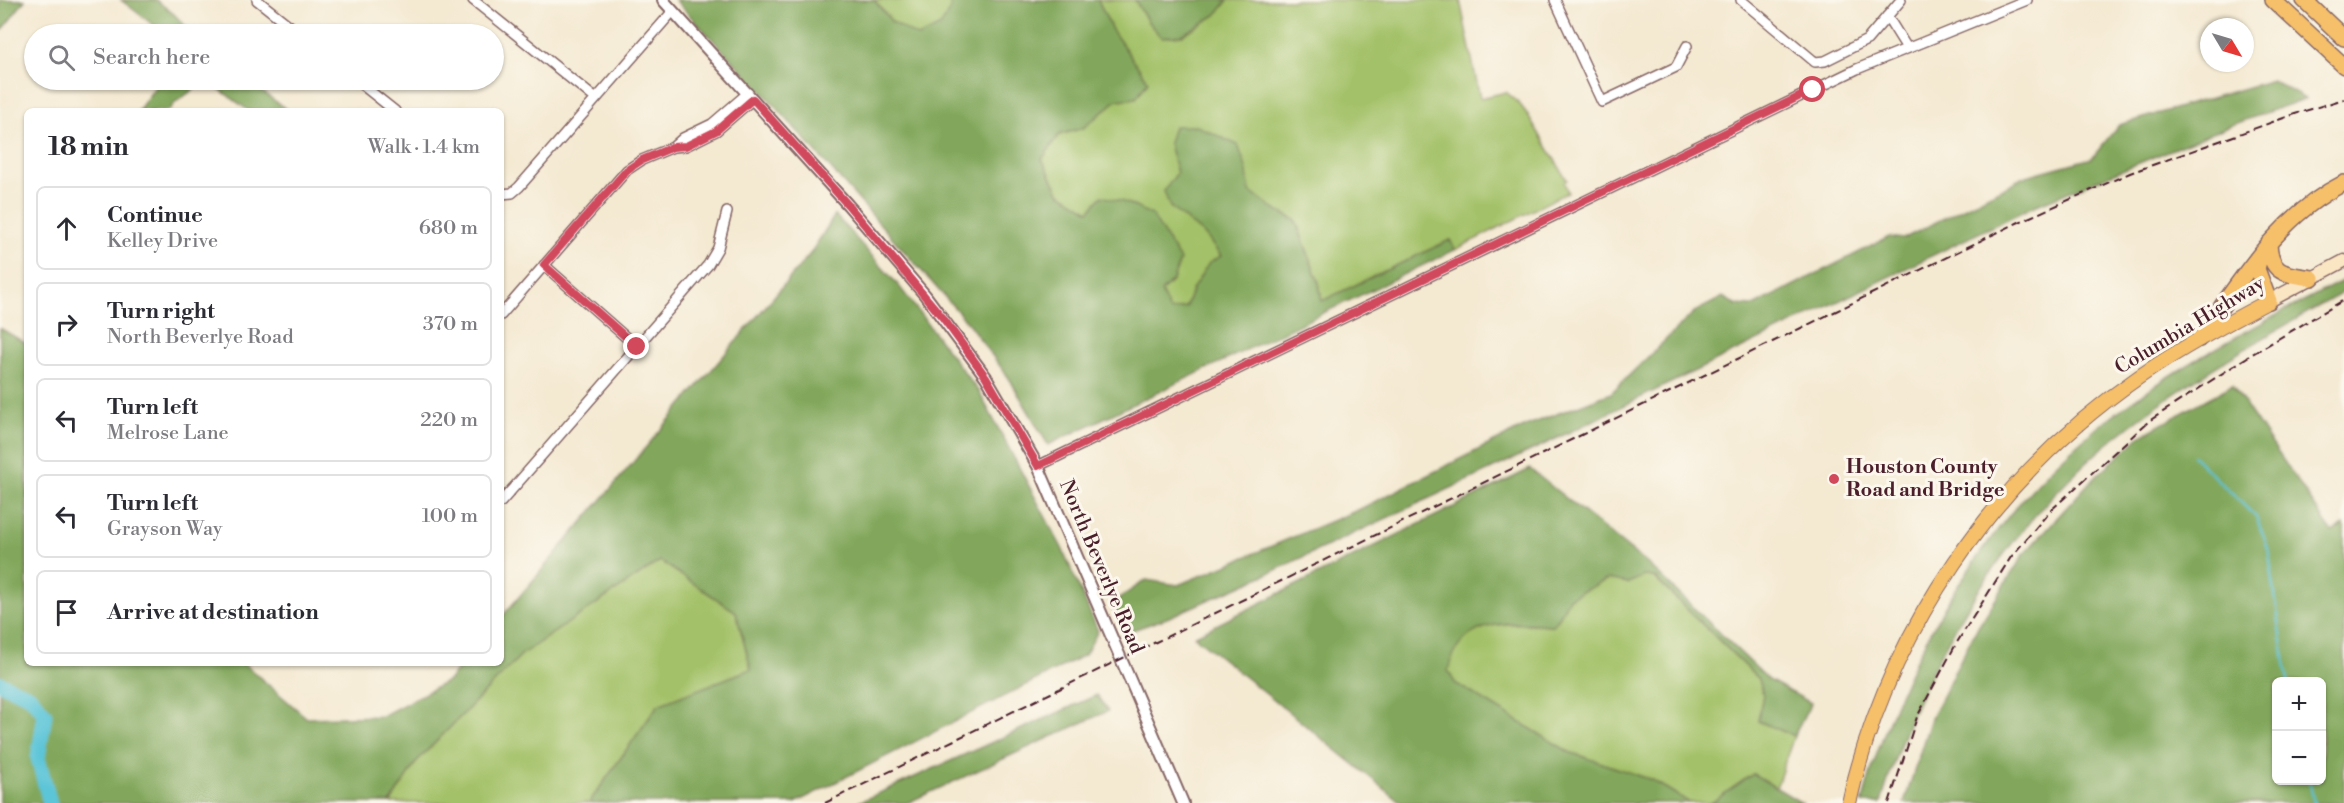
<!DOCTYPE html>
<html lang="en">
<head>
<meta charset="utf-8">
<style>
	body { margin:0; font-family:"Libre Bodoni",serif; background:#f2f2f3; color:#2b2b33 }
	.controls { position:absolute; right:18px; bottom:18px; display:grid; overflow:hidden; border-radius:9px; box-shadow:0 2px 4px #0004 }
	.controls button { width:54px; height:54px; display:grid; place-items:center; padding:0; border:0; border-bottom:2px solid #e1e1e2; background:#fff; color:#2b2b33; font:30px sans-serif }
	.compass { position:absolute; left:2200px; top:18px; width:54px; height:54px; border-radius:50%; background:#fff; box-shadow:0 2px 4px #0004; rotate:128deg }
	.stop { position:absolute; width:18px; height:18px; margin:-14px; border:4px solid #d1495b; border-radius:50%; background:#fff }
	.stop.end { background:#d1495b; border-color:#fff; box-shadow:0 2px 6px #0008 }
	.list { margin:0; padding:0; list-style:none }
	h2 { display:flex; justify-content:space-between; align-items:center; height:78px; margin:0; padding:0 24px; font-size:26px }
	h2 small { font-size:20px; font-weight:400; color:#7c7c81 }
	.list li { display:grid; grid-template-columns:39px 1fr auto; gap:18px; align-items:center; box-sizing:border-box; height:84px; margin:0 12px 12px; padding:0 12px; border:2px solid #e1e1e2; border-radius:9px }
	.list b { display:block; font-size:22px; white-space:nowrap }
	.list p { margin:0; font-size:20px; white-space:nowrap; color:#7c7c81 }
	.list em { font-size:20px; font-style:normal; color:#7c7c81 }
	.icon { flex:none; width:33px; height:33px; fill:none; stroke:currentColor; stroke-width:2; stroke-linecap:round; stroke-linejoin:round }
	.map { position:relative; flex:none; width:2344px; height:803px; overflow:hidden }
	.search { position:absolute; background:#fff; box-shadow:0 2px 4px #0004; left:24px; top:24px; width:480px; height:66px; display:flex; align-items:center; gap:15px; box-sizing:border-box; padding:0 21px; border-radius:33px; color:#7c7c81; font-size:22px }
	.panel { position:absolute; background:#fff; box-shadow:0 2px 4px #0004; left:24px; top:108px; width:480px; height:558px; border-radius:9px }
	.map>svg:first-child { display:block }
	.green { fill:#a3c168; stroke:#76704a; stroke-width:1.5 }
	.forest { fill:#82a75c; stroke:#666344; stroke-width:1.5; fill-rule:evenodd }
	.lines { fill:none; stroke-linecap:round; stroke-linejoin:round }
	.stream { stroke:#5cc5d8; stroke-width:2 }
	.river { stroke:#5cc5d8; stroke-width:15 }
	.minor-casing { stroke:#866665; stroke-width:12 }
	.tertiary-casing { stroke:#866665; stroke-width:14 }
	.secondary-casing { stroke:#866665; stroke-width:15 }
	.primary-casing { stroke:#866665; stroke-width:16 }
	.trunk-casing { stroke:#866665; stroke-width:18 }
	.minor { stroke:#fff; stroke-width:9 }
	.tertiary { stroke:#fff; stroke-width:10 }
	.secondary { stroke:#fbe6c4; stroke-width:12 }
	.primary { stroke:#f6c06b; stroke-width:14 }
	.trunk { stroke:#f6c06b; stroke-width:15 }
	.rail { stroke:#4a1f2b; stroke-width:2; stroke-dasharray:9 4.5; stroke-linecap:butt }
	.route { stroke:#d1495b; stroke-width:8 }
	.poi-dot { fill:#d1495b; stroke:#fbf7ec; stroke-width:2 }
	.labels { text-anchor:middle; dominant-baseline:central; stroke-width:6; stroke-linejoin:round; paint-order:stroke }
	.street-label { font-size:20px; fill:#4a1f2b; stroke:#fbf7ec }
	.poi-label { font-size:20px; font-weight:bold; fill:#4a1f2b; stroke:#fbf7ec; text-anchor:start }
</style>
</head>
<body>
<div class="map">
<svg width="2344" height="803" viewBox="0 0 2344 803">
	<rect width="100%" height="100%" fill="#fbf7ec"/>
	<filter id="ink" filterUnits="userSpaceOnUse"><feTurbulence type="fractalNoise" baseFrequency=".0167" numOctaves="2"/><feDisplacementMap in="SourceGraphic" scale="12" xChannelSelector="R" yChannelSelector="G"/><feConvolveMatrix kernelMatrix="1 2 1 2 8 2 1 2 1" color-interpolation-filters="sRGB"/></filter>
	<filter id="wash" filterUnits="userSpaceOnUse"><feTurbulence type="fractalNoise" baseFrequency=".008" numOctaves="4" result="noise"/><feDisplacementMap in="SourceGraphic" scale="24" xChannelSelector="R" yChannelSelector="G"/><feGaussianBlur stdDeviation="1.35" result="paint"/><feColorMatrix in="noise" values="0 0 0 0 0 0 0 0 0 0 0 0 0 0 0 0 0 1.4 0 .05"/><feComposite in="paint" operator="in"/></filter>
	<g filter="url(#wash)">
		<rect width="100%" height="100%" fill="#f4e9d1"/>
		<path class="green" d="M874 0H949L951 7 941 26 918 38 892 22Z
			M1098 0H1135L1148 22 1162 37 1182 35 1216 15 1228 0H1460L1480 98 1506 92 1518 102 1528 115 1567 180 1564 182 1568 192 1455 250 1450 240 1322 301 1319 283 1296 220 1279 212 1249 192 1246 168 1169 143 1177 173 1170 207 1206 236 1221 256 1193 288 1186 307 1170 311 1161 292 1173 280 1152 215 1127 203 1089 212 1059 192 1042 159 1059 135 1083 128 1117 100 1136 98 1148 82 1112 30Z
			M660 561 736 612 751 669 658 705 589 803H390L417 761 522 654Z
			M1644 576 1653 577 1759 679 1763 695 1758 721 1794 736 1776 788 1753 774 1711 803H1690L1652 780 1569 752 1455 683 1447 671C1460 617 1507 623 1552 625L1558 620 1569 598 1608 579 1628 583Z"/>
		<path class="forest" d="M0 0H25L0 33Z
			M121 0H156L174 14 193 34H165Z
			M675 0H874L892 22 918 37 941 26 951 7 949 0H1098L1112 30 1148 81 1136 98 1117 100 1083 128 1059 135 1042 159 1059 192 1089 211 1102 196 1127 203 1152 215 1180 260 1173 280 1161 292 1170 311 1186 307 1193 288 1209 263 1221 256 1206 236 1170 207 1164 191 1177 173 1169 143 1174 126H1197L1238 145 1246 168 1250 192 1279 212 1295 220 1319 283 1322 301 1450 240 1455 250 1048 445 1009 378 968 323 767 97Z
			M1135 0H1228L1216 15 1182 35 1161 37 1148 22Z
			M160 80H246L289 111H249L207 80 176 102 168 111H138Z
			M2272 80 2305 99 2229 126 2032 207 1539 447 1265 575 1167 618 1127 632 1111 604 1146 580 1178 585 1358 510 1528 425 1611 393 1694 312 1723 297 1736 305 1753 306 1889 237 1903 239 2026 176 2092 158 2119 125Z
			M835 215 899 286 979 392 1062 548 1098 631 1085 655 795 803H589L658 705 751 669 736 612 660 561 522 654 417 761 390 803H0V328L27 344V663H243L307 718 382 716 448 681 463 663H501V618L810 254Z
			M2344 280V292C2277 330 2209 368 2147 413 2017 506 1925 650 1881 803H1862C1903 649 1997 497 2128 404 2196 356 2270 318 2344 280Z
			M2232 385 2332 532 2344 525V803H1904L1931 718 1973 635 2024 554 2087 485 2140 436ZM2276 682H2322V780H2276Z
			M1530 469 1649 565 1769 680 1811 703 1794 736 1758 721 1763 695 1759 679 1654 577 1644 576 1628 583 1608 579 1569 598 1558 620 1552 625C1508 622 1460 617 1448 671L1455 683 1569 752 1652 780 1690 803H1402L1194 636Z
			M1097 695 1108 711 907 803H857Z
			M1753 774 1802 803H1711Z"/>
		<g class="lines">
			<path class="stream" d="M2193 456 2256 517 2268 548 2288 682
				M2309 780 2314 803"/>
			<path class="river" d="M0 683 31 697 45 714 38 758 50 803"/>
		</g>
	</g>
	<g filter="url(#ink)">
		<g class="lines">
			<g class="minor-casing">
				<path id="minor" d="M257 0 300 34
					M473 0 596 99
					M1555 0 1602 102 1676 67 1687 46
					M1741 0 1815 62 1825 61 1867 40 1901 0
					M1887 16 1907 48
					M356 80 395 111
					M673 147 683 138 712 124 748 93
					M501 194 512 193 519 187 673 11
					M544 265 637 347
					M501 315 627 170 642 160 673 147 686 146 716 131 753 99
					M1038 466 1857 69 2027 0
					M501 502 708 265 718 248 727 212"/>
			</g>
			<g class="tertiary-casing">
				<path id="tertiary" d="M663 0 848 205 925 295 986 377 1038 466 1183 803"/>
			</g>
			<g class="secondary-casing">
				<path id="secondary" d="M2269 301 2344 261"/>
			</g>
			<g class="primary-casing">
				<path id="primary" d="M1849 803C1888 631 1994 477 2139 377 2181 348 2224 325 2269 301"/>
			</g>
			<g class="trunk-casing">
				<path id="trunk" d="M2273 0 2344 66
					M2304 0 2344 38
					M2269 243C2270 275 2286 274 2312 278
					M2261 253 2257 269 2269 301
					M2199 339C2241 280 2278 216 2344 183"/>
			</g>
			<use href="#minor" class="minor"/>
			<use href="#tertiary" class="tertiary"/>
			<use href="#secondary" class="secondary"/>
			<use href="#primary" class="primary"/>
			<use href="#trunk" class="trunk"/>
			<path class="rail" d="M825 803 2019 222 2130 173 2295 114 2344 99
				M1889 803 1917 717 1956 644 2011 557 2050 511 2149 421 2249 356 2344 300"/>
		</g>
	</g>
	<g class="lines" filter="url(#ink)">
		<path class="route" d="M637 347 544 265 627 170 642 160 673 147 686 146 716 131 753 99 848 205 943 318 986 377 1038 466 1813 90"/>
	</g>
	<circle class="poi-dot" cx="1834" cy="479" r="6"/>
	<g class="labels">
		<g class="street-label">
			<text transform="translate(2190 326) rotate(-31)">Columbia Highway</text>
			<text transform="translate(1101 567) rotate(67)">North Beverlye Road</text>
		</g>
		<g class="poi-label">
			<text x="1846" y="467">Houston County<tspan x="1846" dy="23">Road and Bridge</tspan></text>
		</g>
	</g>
</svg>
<div class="controls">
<button>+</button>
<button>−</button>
</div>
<svg class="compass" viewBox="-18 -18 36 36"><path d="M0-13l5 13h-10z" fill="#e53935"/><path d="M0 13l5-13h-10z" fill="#7c7c81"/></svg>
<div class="stop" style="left:1813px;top:90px"></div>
<div class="stop end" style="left:637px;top:347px"></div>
<div class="search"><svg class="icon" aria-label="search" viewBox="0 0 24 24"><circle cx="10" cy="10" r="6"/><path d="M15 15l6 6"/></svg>Search here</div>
<section class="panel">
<h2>18 min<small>Walk · 1.4 km</small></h2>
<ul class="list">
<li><svg class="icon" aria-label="ahead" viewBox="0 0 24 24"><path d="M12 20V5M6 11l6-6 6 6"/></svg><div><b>Continue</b><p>Kelley Drive</p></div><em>680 m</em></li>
<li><svg class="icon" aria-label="right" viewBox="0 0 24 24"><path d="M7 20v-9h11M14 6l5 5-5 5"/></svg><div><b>Turn right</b><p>North Beverlye Road</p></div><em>370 m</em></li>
<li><svg class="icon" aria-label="left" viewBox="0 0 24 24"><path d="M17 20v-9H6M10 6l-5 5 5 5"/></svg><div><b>Turn left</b><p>Melrose Lane</p></div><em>220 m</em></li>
<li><svg class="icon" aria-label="left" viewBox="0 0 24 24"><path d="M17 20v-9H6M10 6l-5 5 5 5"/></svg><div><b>Turn left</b><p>Grayson Way</p></div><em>100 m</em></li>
<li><svg class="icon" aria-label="arrive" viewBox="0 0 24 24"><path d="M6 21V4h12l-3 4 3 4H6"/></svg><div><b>Arrive at destination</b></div></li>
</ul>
</section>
</div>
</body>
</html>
